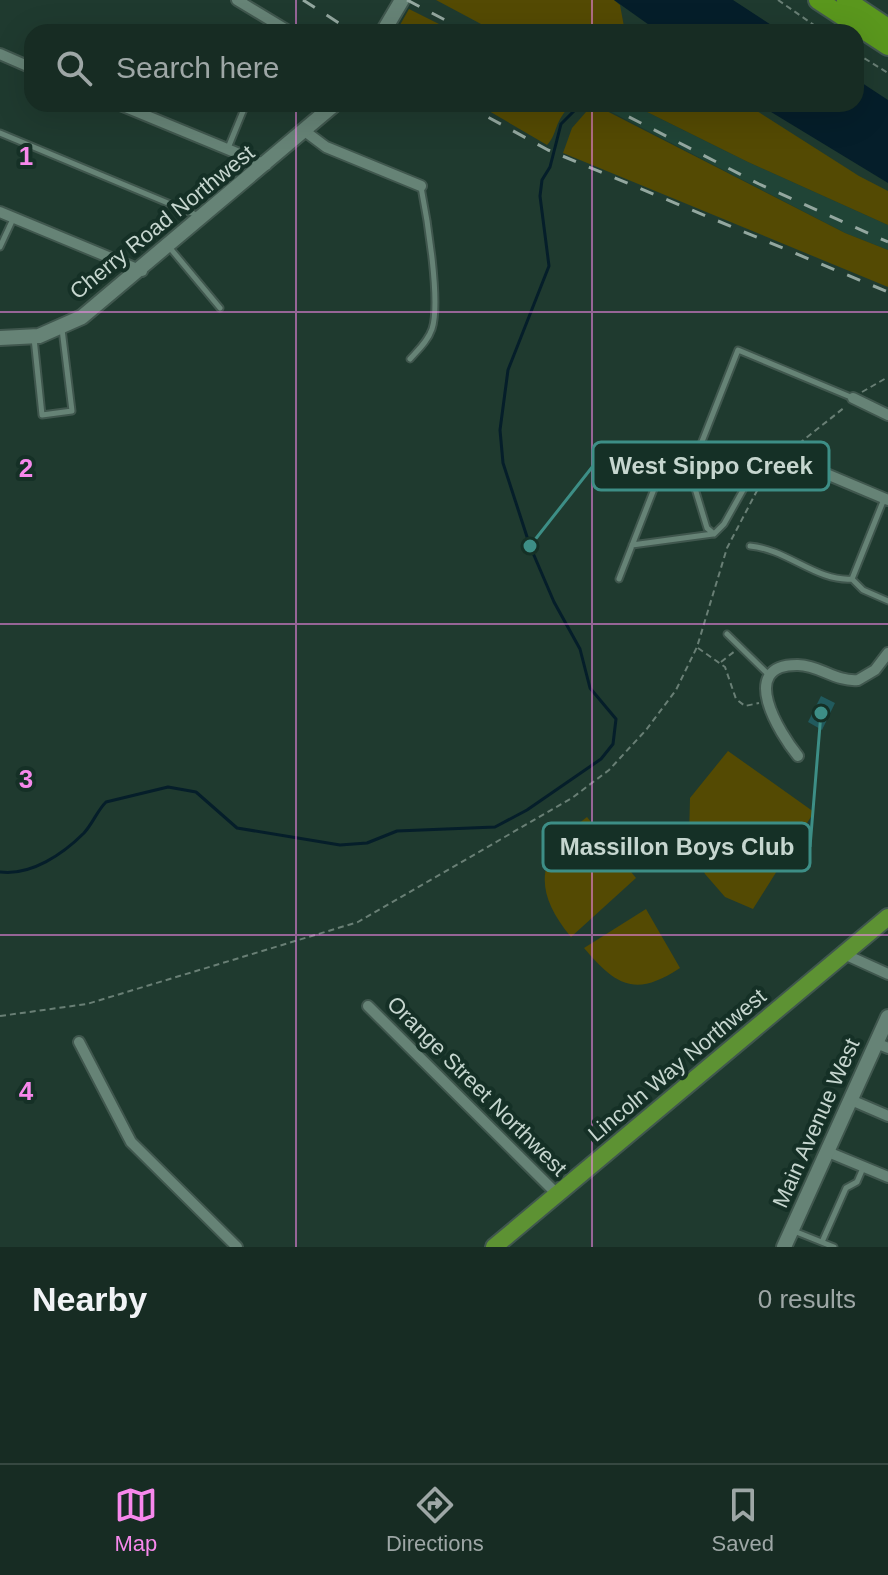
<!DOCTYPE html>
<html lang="en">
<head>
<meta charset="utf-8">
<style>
	body { margin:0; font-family:Helvetica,sans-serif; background:#20342b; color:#f1f3f6 }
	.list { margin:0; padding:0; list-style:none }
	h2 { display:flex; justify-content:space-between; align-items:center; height:104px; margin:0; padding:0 32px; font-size:34px }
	h2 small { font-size:26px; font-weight:400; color:#9ea7a6 }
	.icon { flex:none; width:44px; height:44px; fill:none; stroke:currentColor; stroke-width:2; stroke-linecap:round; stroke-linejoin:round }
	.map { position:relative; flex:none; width:888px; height:1247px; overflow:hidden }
	.search { position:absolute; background:#172c23; box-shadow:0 8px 32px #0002; left:24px; right:24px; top:24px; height:88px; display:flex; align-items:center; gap:20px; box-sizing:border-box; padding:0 28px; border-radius:24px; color:#9ea7a6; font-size:30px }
	.sheet { height:216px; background:#172c23 }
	nav { display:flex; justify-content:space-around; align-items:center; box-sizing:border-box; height:112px; border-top:2px solid #364841; background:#172c23; font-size:22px; color:#9ea7a6 }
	nav a { display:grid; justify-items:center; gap:4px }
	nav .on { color:#f788ec }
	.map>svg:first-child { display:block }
	.built { fill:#204436 }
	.green { fill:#544a03 }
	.water { fill:#051e2a }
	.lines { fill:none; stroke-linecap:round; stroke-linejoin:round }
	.stream { stroke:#051e2a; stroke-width:3 }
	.building { fill:#215a5d }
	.service-casing { stroke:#40574e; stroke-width:9 }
	.minor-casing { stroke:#40574e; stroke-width:14 }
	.tertiary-casing { stroke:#40574e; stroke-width:18 }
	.secondary-casing { stroke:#40574e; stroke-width:18 }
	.primary-casing { stroke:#40574e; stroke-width:20 }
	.trunk-casing { stroke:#40574e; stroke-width:22 }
	.path { stroke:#697f75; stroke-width:2; stroke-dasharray:6 4; stroke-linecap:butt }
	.service { stroke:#668376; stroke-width:5 }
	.minor { stroke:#668376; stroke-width:10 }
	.tertiary { stroke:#668376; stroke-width:14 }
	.secondary { stroke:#668376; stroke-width:14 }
	.primary { stroke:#5d9233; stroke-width:16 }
	.trunk { stroke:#5a971d; stroke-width:18 }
	.rail { stroke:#93a79f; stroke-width:3; stroke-dasharray:14 14; stroke-linecap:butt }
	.grid { fill:none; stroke:#f788ec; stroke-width:2; stroke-opacity:0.55 }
	.labels { text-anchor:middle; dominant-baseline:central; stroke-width:8; stroke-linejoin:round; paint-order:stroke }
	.street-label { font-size:22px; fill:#c6d6cf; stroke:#153026 }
	.grid-label { font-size:26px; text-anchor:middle; font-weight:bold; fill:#f788ec; stroke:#153026; stroke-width:8; stroke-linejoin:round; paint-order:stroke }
	.leader { fill:none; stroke:#3d8e86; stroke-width:3 }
	.callout-dot { fill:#3d8e86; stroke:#153026; stroke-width:3 }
	.callout { fill:#153026; stroke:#3d8e86; stroke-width:3 }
	.callout-label { font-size:24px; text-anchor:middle; font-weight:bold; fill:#c6d6cf }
</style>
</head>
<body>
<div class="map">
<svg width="888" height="1247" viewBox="0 0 888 1247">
	<rect width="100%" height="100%" fill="#1f3a2f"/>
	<path class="built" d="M596 104H631L748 162 888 225V250L845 233Z"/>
	<path class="green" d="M436 0H614L620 5 625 32H496Z
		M409 9 455 32H396Z
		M477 104H572C553 122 558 134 547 145Z
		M593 104 845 233 888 250V287L563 153 572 128Z
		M631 104H746L859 176 888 191V225L748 162Z
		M728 751 814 812 753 909 725 897 705 874 689 838 690 798Z
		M587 817 636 878 571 937C531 889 537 854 587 817Z
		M646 909 680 968C636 997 617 987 584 948Z"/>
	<path class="water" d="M614 0H733L782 32H659Z
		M856 79 888 100V183L758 104H856Z"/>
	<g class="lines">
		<path class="stream" d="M0 872C31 876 63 854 84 833 93 823 97 811 106 802L168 787 196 792 237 828 340 845 367 843 397 831 495 827 527 810 601 759 613 744 616 719 590 688 580 649 554 602 530 546 503 463 500 430 508 370 549 266 540 196 542 180 550 167 561 124 581 104"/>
	</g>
	<path class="building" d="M821 696 835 703 822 730 808 722Z"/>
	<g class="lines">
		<g class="service-casing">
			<path id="service" d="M0 133 199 216
				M228 148 246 104
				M0 247 13 219
				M170 248 220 308
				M34 338 42 415 72 411 62 329
				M410 359C418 350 428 341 432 329 441 302 427 217 421 187
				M798 462 774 451 747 483 724 524 714 534 707 528 690 472 738 350 853 398
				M884 499 852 579 863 590 888 601
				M632 545 713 534
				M750 546C787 549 817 582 852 579
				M619 579 661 471 690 472
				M727 634 770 676
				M794 1231 834 1247
				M822 1242 846 1188 857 1182 863 1168"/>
		</g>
		<g class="minor-casing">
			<path id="minor" d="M237 0 290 32
				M0 54 32 68
				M118 104 266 165
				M306 132 326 147 421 186
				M0 212 142 271
				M853 398 888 415
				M798 462 888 500
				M798 756C780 734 736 664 798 665 819 665 836 682 858 680L875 670 888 653
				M844 954 888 974
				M368 1006 557 1194
				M79 1042 131 1142 237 1247
				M876 1043 888 1048
				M851 1100 888 1116
				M828 1152 888 1177"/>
		</g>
		<g class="tertiary-casing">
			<path id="tertiary" d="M383 32 402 0
				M0 338 39 336 82 317 335 104"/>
		</g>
		<g class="secondary-casing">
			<path id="secondary" d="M784 1247 888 1017"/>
		</g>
		<g class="primary-casing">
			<path id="primary" d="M494 1247 888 917"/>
		</g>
		<g class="trunk-casing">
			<path id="trunk" d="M818 0 888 46
				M846 0 888 28"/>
		</g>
		<path class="path" d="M778 0 824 32
			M856 53 888 73
			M862 392 888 377
			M791 450 845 407
			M698 648 725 667 736 699 745 706 759 703
			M721 662 735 651
			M0 1016 87 1004 358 922 572 798 609 770 646 730 676 690 697 647 727 548 761 483 778 463"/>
		<use href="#service" class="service"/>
		<use href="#minor" class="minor"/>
		<use href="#tertiary" class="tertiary"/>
		<use href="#secondary" class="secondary"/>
		<use href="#primary" class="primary"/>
		<use href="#trunk" class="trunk"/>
		<path class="rail" d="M303 0 353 32
			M407 0 468 32
			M464 104 548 150 888 292
			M604 104 759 184 888 242"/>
	</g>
	<path class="grid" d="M296 0V32M592 0V32M296 104V1247M592 104V1247M0 312H888M0 624H888M0 935H888"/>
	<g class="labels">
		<g class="street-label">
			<text transform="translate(162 222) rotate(-39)">Cherry Road Northwest</text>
			<text transform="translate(677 1065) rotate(-40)">Lincoln Way Northwest</text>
			<text transform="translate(477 1086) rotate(45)">Orange Street Northwest</text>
			<text transform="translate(816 1123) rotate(-66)">Main Avenue West</text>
		</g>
	</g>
	<g class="grid-label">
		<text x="26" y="165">1</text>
		<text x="26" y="477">2</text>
		<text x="26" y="788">3</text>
		<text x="26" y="1100">4</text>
	</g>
	<path class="leader" d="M530 546L593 466M821 713L810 847"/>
	<g class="callout-dot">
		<circle cx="530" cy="546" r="8"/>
		<circle cx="821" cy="713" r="8"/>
	</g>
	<g class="callout">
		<rect x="593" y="442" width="236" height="48" rx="8"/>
		<rect x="543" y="823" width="267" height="48" rx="8"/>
	</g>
	<g class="callout-label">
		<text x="711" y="474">West Sippo Creek</text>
		<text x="677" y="855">Massillon Boys Club</text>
	</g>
</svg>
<div class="search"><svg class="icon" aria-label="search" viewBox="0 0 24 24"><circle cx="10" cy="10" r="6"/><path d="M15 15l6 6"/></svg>Search here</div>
</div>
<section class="sheet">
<h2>Nearby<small>0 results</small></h2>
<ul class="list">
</ul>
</section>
<nav>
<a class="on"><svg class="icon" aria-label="map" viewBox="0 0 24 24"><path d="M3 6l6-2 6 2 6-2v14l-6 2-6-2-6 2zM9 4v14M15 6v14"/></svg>Map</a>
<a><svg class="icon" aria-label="directions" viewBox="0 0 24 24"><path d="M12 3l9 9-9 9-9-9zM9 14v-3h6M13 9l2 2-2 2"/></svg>Directions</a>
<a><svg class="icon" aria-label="saved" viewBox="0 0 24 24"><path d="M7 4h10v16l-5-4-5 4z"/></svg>Saved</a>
</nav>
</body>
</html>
